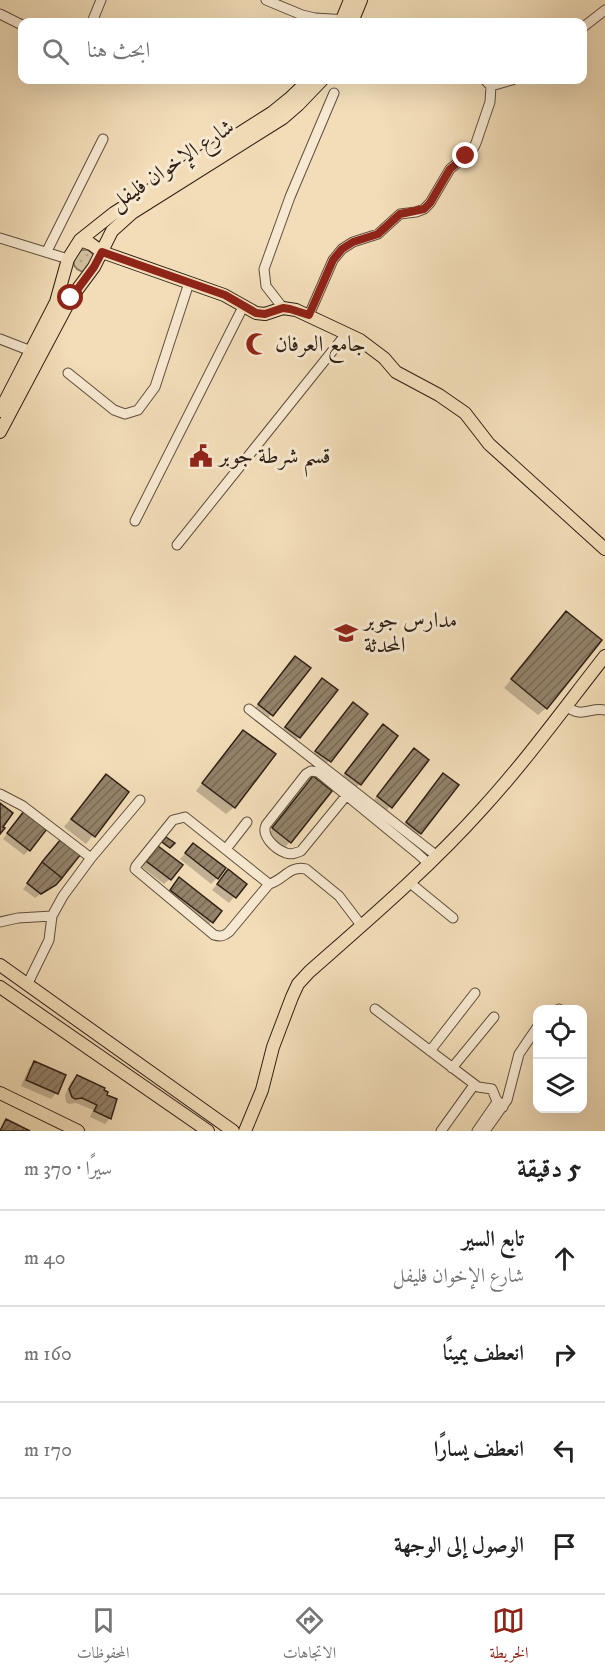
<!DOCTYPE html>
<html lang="ar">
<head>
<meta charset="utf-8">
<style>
	body { margin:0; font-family:"IM FELL DW Pica",Amiri,serif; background:#f2f2f2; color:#222; direction:rtl }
	.controls { position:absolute; right:18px; bottom:18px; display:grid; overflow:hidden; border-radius:12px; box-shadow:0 6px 24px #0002 }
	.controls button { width:54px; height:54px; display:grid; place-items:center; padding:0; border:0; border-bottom:2px solid #e0e0e0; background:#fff; color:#222; font:30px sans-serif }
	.stop { position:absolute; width:18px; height:18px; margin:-14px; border:4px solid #8f2418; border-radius:50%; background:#fff }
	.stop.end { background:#8f2418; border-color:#fff; box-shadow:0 2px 6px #0008 }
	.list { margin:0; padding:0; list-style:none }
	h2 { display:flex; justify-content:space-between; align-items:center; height:78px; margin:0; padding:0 24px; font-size:26px }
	h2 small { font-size:20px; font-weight:400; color:#767676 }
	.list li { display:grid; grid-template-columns:39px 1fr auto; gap:18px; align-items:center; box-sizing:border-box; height:96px; padding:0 24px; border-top:2px solid #e0e0e0 }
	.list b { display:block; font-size:22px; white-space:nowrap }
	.list p { margin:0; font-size:20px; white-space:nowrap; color:#767676 }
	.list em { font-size:20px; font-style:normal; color:#767676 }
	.icon { flex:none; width:33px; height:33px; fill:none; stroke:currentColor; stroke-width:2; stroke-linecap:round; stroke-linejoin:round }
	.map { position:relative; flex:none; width:605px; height:1131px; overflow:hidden; direction:ltr }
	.search { position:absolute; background:#fff; box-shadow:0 6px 24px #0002; left:18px; right:18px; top:18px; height:66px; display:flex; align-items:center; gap:15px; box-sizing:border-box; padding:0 21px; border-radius:12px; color:#767676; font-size:22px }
	.sheet { height:462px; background:#fff }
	nav { display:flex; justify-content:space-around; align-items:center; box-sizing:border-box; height:84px; border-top:2px solid #e0e0e0; background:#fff; font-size:16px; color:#767676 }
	nav a { display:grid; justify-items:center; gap:3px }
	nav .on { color:#8f2418 }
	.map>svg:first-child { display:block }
	.grass { fill:url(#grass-dots); stroke:#806e59; stroke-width:1.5 }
	.shadow { fill:#0003 }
	.building { fill:url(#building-hatch); stroke:#2f2016; stroke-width:1.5 }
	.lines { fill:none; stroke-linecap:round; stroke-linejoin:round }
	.minor-casing { stroke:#604f3e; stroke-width:11 }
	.major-casing { stroke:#2f2016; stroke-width:14 }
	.minor { stroke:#f7e9d1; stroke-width:9 }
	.major { stroke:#f2ddb8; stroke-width:12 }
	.route { stroke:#8f2418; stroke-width:8 }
	.labels { text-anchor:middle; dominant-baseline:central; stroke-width:6; stroke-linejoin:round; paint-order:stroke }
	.street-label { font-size:22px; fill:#2f2016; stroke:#f7e9d1 }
	.poi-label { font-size:22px; fill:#2f2016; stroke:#f7e9d1; text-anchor:start }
</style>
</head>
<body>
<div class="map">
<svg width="605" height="1131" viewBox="0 0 605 1131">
	<defs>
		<pattern id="grass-dots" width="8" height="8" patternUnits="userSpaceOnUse" patternTransform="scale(1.5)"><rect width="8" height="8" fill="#d1bd9c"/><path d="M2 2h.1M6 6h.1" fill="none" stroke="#b4a286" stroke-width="1.8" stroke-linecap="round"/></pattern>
		<pattern id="building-hatch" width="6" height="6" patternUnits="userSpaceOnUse" patternTransform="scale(1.5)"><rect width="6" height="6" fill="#94826a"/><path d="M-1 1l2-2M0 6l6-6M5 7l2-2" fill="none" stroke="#796a56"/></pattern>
	</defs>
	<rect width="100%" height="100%" fill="#f2ddb8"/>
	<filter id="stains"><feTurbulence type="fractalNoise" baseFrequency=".00333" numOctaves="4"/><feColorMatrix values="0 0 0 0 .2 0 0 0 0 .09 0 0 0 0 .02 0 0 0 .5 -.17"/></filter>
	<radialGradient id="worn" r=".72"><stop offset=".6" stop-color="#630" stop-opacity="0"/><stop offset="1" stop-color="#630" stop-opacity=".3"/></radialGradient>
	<path class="grass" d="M81 250H88L94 255 85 272C71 270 70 257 81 250Z"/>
	<path class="shadow" d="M559 621 546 708 538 715 504 688Z
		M295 658 309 668 264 723 251 713Z
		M315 687 336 690 292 745 278 735Z
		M353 704 366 714 322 769 309 759Z
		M375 734 360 784 352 791 339 781Z
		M236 739 234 807 226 814 196 791Z
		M414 750 427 760 383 815 370 805Z
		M106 776 127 793 86 844 64 827Z
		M313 778 330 791 283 850 266 837Z
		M436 783 420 833 413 840 400 830Z
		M19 818 29 850 24 855 3 839Z
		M193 845 217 878 211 884 180 859Z
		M56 846 55 884 35 898 23 889Z
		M152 853 170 879 164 884 142 867Z
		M223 877 245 884 229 903 212 890Z
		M174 885 220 911 206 928 165 896Z
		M34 1063 56 1093 51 1099 21 1086 29 1068Z
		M77 1077 114 1110 110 1118 105 1124 90 1117 93 1110 76 1103 69 1104 66 1102 65 1095 71 1082Z"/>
	<path class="building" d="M566 611 602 640 547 709 511 679Z
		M295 656 311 668 273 716 258 704Z
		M322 678 338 690 300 738 285 727Z
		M353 702 368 714 331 762 315 751Z
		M383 724 398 736 361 785 345 773Z
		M243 730 276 754 235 808 202 783Z
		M414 748 429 760 392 808 377 796Z
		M443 773 459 785 421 834 406 822Z
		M106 774 129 792 95 837 71 819Z
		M313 776 332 791 291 843 272 828Z
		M0 803 13 813 3 827 5 828 0 834Z
		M24 811 47 829 30 851 7 833Z
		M166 837 175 843 170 848 162 842Z
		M61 839 81 854 62 878 42 862Z
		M193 843 226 868 218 879 185 853Z
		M158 846 183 865 171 880 146 861Z
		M42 862 62 878 56 885 41 894 27 883Z
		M228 869 247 884 236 898 217 884Z
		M179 877 222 911 213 923 170 890Z
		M34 1061 66 1075 58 1094 26 1080Z
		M77 1075 105 1088 104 1090 108 1092 107 1095 117 1099 111 1119 94 1111 97 1105 82 1098 75 1099 72 1097 69 1089Z
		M6 1119 30 1131H0Z"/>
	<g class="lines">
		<g class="minor-casing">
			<path id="minor" d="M266 0 302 15 315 18 348 20
				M0 14 22 25
				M92 22 101 0
				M582 28 605 10
				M491 86 512 80
				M0 238 68 259
				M47 251 103 139
				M283 308 266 286 264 269 290 197 334 93
				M309 315 333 260 342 249 353 242 378 234 400 214 416 212 424 209 430 203 450 169 472 151 476 143 490 102 491 86 485 80
				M0 339 31 351
				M68 373 114 410 125 414 138 410 155 387 189 283
				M135 521 244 305
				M177 545 346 334
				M566 706C582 719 589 707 605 710
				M249 709 437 856
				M0 794 23 806 91 858
				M346 796 301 851C296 853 291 855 286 853 275 849 261 836 266 825L306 774 311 771 318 772 418 854 429 864
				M226 849 247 822
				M409 882 453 918
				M269 884 185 817 173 820 136 866 135 869 214 935C221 937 224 936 229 932L269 884C283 881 289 865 306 869L339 896 361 925
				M0 922 18 918 52 916
				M27 985 49 940 52 916 63 896 91 858 140 800
				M375 1009 478 1087 492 1089 496 1099 503 1107
				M558 1010 559 1009
				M430 1051 475 993
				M452 1068 494 1017
				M441 1131 474 1085
				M477 1131 497 1102
				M485 1131 507 1100 519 1054 538 1026"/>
		</g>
		<g class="major-casing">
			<path id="major" d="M341 22 350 0
				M352 22 361 0
				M80 240 91 244 102 252 224 295 256 313 265 314 283 308 296 310 360 340 384 358 396 372 439 395 465 413 489 444 605 549
				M0 411 56 302 68 259 80 240 114 213 273 112 289 99 309 80
				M0 432 71 298 94 267 112 231 132 213 283 118 298 105 322 80
				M0 965 233 1131
				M0 987 208 1131
				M0 1093 78 1131
				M245 1131 262 1090 273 1047 292 997 298 984 309 972C368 920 429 868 482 809 526 761 565 707 605 656"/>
		</g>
		<use href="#minor" class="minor"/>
		<use href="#major" class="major"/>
	</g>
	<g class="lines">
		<path class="route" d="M71 298 94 267 102 252 225 295 256 313 265 314 283 308 290 309 309 315 333 260 342 249 353 242 378 234 400 214 424 209 430 203 450 169 466 156"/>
	</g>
	<defs>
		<g id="mosque-bare" transform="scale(1.8)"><path d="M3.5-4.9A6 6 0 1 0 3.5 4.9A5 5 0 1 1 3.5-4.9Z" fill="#8f2418" stroke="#f7e9d1" stroke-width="2.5" paint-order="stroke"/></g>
		<g id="civic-bare" transform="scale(1.8)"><path d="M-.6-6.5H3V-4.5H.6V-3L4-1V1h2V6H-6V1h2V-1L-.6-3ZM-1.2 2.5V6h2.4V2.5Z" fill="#8f2418" stroke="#f7e9d1" stroke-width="2.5" paint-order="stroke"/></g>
		<g id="school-bare" transform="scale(1.8)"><path d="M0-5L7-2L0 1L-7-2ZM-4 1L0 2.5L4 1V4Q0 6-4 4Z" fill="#8f2418" stroke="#f7e9d1" stroke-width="2.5" paint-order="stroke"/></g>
	</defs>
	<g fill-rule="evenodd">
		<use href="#mosque-bare" x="257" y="344"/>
		<use href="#civic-bare" x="201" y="456"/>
		<use href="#school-bare" x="346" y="633"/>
	</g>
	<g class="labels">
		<g class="street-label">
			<text transform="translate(172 165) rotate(-34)">شارع الإخوان فليفل</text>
		</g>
		<g class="poi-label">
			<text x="275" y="344">جامع العرفان</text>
			<text x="219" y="456">قسم شرطة جوبر</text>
			<text x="364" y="620">مدارس جوبر<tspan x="364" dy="25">المحدثة</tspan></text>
		</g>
	</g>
	<rect width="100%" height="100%" filter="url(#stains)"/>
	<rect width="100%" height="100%" fill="url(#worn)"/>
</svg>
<div class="controls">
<button><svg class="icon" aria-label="locate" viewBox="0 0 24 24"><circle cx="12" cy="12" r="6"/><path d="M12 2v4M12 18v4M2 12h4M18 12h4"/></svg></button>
<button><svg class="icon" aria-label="layers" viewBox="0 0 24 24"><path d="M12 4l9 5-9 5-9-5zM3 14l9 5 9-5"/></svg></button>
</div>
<div class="stop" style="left:71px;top:298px"></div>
<div class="stop end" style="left:466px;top:156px"></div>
<div class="search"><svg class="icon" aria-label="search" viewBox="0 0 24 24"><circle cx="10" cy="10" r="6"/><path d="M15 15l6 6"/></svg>ابحث هنا</div>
</div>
<section class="sheet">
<h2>5 دقيقة<small>سيرًا · 370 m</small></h2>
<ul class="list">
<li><svg class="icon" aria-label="ahead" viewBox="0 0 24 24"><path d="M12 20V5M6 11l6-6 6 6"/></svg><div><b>تابع السير</b><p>شارع الإخوان فليفل</p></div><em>40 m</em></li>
<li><svg class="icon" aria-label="right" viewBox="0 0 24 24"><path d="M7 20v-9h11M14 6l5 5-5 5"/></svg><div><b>انعطف يمينًا</b></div><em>160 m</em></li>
<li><svg class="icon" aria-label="left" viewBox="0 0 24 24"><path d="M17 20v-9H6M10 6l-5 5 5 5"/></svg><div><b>انعطف يسارًا</b></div><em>170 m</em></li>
<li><svg class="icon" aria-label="arrive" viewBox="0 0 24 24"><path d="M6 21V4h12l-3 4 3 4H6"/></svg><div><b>الوصول إلى الوجهة</b></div></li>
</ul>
</section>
<nav>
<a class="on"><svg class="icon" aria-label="map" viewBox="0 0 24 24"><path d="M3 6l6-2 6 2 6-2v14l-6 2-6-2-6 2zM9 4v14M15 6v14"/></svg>الخريطة</a>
<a><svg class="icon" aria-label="directions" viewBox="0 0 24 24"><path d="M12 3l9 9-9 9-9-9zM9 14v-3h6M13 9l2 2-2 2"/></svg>الاتجاهات</a>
<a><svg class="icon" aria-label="saved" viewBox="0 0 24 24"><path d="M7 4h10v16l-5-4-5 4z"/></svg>المحفوظات</a>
</nav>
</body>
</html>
